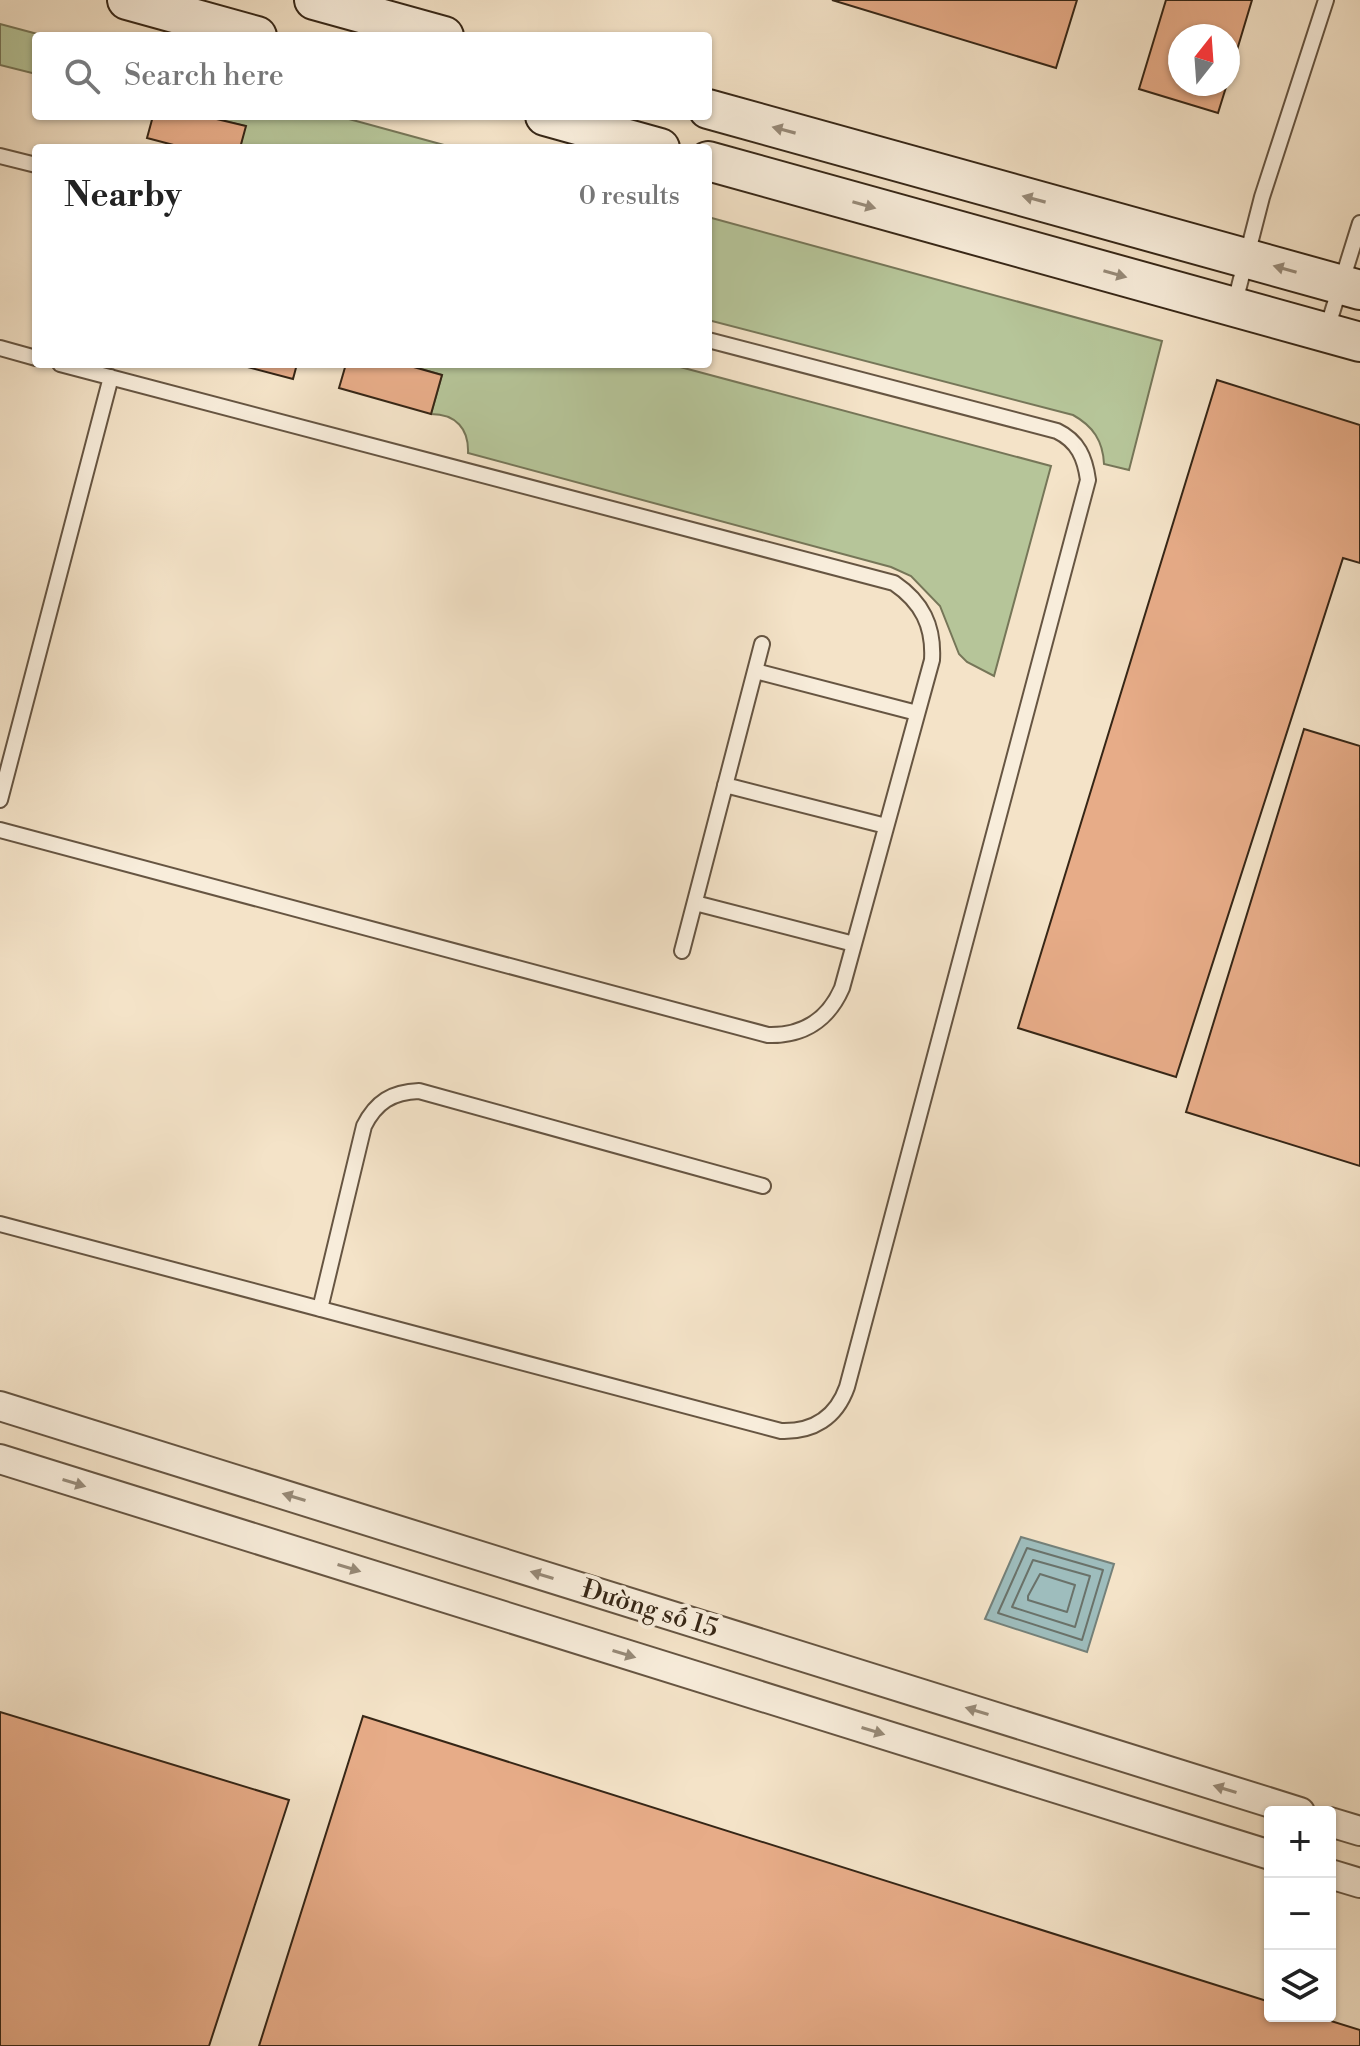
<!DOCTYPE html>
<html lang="en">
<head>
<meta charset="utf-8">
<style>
	body { margin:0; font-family:"Libre Bodoni",serif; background:#f2f2f2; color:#222 }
	.controls { position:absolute; right:24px; bottom:24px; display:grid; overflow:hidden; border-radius:8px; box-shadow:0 2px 6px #0004 }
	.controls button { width:72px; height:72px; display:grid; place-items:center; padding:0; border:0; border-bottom:2px solid #e0e0e0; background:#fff; color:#222; font:40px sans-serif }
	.compass { position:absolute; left:1168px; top:24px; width:72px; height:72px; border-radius:50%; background:#fff; box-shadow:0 2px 6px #0004; rotate:17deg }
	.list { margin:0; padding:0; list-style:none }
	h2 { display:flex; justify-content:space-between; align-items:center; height:104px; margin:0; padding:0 32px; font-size:34px }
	h2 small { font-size:26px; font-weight:400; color:#767676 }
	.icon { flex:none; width:44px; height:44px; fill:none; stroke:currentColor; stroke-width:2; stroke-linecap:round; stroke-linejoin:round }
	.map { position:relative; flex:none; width:1360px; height:2046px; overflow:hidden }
	.search { position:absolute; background:#fff; box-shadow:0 2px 6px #0004; left:32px; top:32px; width:680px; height:88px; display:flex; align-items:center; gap:20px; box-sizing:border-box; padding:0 28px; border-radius:8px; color:#767676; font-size:30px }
	.panel { position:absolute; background:#fff; box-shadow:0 2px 6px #0004; left:32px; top:144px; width:680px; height:224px; border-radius:8px }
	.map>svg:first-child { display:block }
	.green { fill:#b6c599; stroke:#767658; stroke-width:2 }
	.water { fill:#9ebdbd; stroke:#74817a; stroke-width:2 }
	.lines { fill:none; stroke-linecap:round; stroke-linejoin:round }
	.shore { stroke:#6a726a; stroke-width:2 }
	.building { fill:#e7ac88; stroke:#362616; stroke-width:2 }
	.lane-casing { stroke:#665542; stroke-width:18 }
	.street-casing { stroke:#665542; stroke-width:32 }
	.secondary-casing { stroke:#362616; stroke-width:42 }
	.lane { stroke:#f8eddb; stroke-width:14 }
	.street { stroke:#f8eddb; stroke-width:28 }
	.secondary { stroke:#f8eddb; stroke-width:38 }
	.oneway { fill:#978a78 }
	.labels { text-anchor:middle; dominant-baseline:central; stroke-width:8; stroke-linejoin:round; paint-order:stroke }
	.street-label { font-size:26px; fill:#362616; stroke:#f8eddb }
</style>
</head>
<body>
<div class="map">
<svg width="1360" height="2046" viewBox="0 0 1360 2046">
	<rect width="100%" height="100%" fill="#f4e3c8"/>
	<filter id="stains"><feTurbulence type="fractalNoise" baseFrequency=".0025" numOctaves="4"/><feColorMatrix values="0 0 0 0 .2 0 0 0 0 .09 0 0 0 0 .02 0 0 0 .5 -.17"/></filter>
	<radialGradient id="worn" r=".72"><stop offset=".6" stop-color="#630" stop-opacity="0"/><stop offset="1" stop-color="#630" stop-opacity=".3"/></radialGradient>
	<path class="green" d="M0 24 45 36H36V74L0 65Z
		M204 116H338L455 148H240L245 126Z
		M708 217 1162 341 1129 470 1104 464C1103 441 1093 426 1073 415L708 320Z
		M403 364H669L1051 466 994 676 967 662 959 654 940 606 911 576 891 567 468 453C469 429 456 414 431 414L442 375Z"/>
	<path class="water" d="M1021 1537 1114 1564 1087 1652 985 1619Z"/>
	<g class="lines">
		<path class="shore" d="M1027 1548 1103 1570 1082 1640 998 1613Z
			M1033 1560 1090 1576 1075 1627 1012 1607Z
			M1040 1574 1075 1585 1067 1612 1028 1600V1596Z"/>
	</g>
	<path class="building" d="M832 0H1077L1056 68Z
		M1166 0H1252L1228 80V36H1180V84H1227L1218 113 1139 89Z
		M153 116H204L246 126 240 148H185L147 138Z
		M236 364H297L293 379Z
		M346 364H403L442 375 431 414 339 388Z
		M1217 380 1360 425V563L1343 558 1176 1077 1018 1028Z
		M1304 729 1360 746V1166L1186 1112Z
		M0 1712 289 1800 209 2046H0Z
		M363 1716 1270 2002V2016H1315L1360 2030V2046H259Z"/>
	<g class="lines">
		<g class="lane-casing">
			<path id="lane" d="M0 156 36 165
				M1234 306 1262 197 1326 0
				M1326 332 1360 223
				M0 348 36 358
				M755 671 917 713
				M725 785 886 826
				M0 800 111 377
				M0 830 768 1035C803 1036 828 1020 842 988L932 660C934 626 922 602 894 583L60 364
				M695 903 854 944
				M682 951 762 644
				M0 1224 781 1431C813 1432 836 1418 847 1387L1088 480C1085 458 1078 441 1057 431L708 340
				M320 1309 364 1126C376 1102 392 1092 419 1091L763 1186"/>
		</g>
		<g class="street-casing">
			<path id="street" d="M0 1406 1300 1812
				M0 1459 1270 1855
				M1330 1822 1360 1831
				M1330 1874 1360 1883"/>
		</g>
		<g class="secondary-casing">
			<path id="secondary" d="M127 0 257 36
				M314 0 444 36
				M708 109 1360 290
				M545 116 660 148
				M708 161 1360 342"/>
		</g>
		<use href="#lane" class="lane"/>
		<use href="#street" class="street"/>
		<use href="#secondary" class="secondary"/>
	</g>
	<defs><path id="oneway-solid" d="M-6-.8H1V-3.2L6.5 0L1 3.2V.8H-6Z" transform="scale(2)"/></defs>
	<g class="oneway">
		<use href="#oneway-solid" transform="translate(784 130) rotate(-165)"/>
		<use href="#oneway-solid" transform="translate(1034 199) rotate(-165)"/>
		<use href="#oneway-solid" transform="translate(864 205) rotate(16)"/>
		<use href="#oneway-solid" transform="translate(1285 269) rotate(-164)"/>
		<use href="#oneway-solid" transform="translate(1115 274) rotate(16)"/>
		<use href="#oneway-solid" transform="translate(74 1483) rotate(17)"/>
		<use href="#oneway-solid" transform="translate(294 1497) rotate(-163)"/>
		<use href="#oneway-solid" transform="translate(349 1568) rotate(17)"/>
		<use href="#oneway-solid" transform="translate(542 1575) rotate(-163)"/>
		<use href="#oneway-solid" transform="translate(624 1654) rotate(17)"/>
		<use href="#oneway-solid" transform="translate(977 1711) rotate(-163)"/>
		<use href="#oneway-solid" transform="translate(873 1731) rotate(17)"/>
		<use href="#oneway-solid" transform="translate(1225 1789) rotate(-163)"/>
	</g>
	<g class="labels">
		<g class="street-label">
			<text transform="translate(650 1609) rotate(17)">Đường số 15</text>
		</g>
	</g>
	<rect width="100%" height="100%" filter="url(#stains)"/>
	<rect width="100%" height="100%" fill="url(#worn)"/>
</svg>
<div class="controls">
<button>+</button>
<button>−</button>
<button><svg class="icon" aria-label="layers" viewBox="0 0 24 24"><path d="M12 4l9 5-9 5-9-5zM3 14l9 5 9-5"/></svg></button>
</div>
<svg class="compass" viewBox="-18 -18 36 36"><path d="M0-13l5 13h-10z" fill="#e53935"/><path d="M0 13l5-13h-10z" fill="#767676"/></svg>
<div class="search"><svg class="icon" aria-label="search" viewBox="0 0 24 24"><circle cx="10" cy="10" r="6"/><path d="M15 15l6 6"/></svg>Search here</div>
<section class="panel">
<h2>Nearby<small>0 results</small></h2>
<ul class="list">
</ul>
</section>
</div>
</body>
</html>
